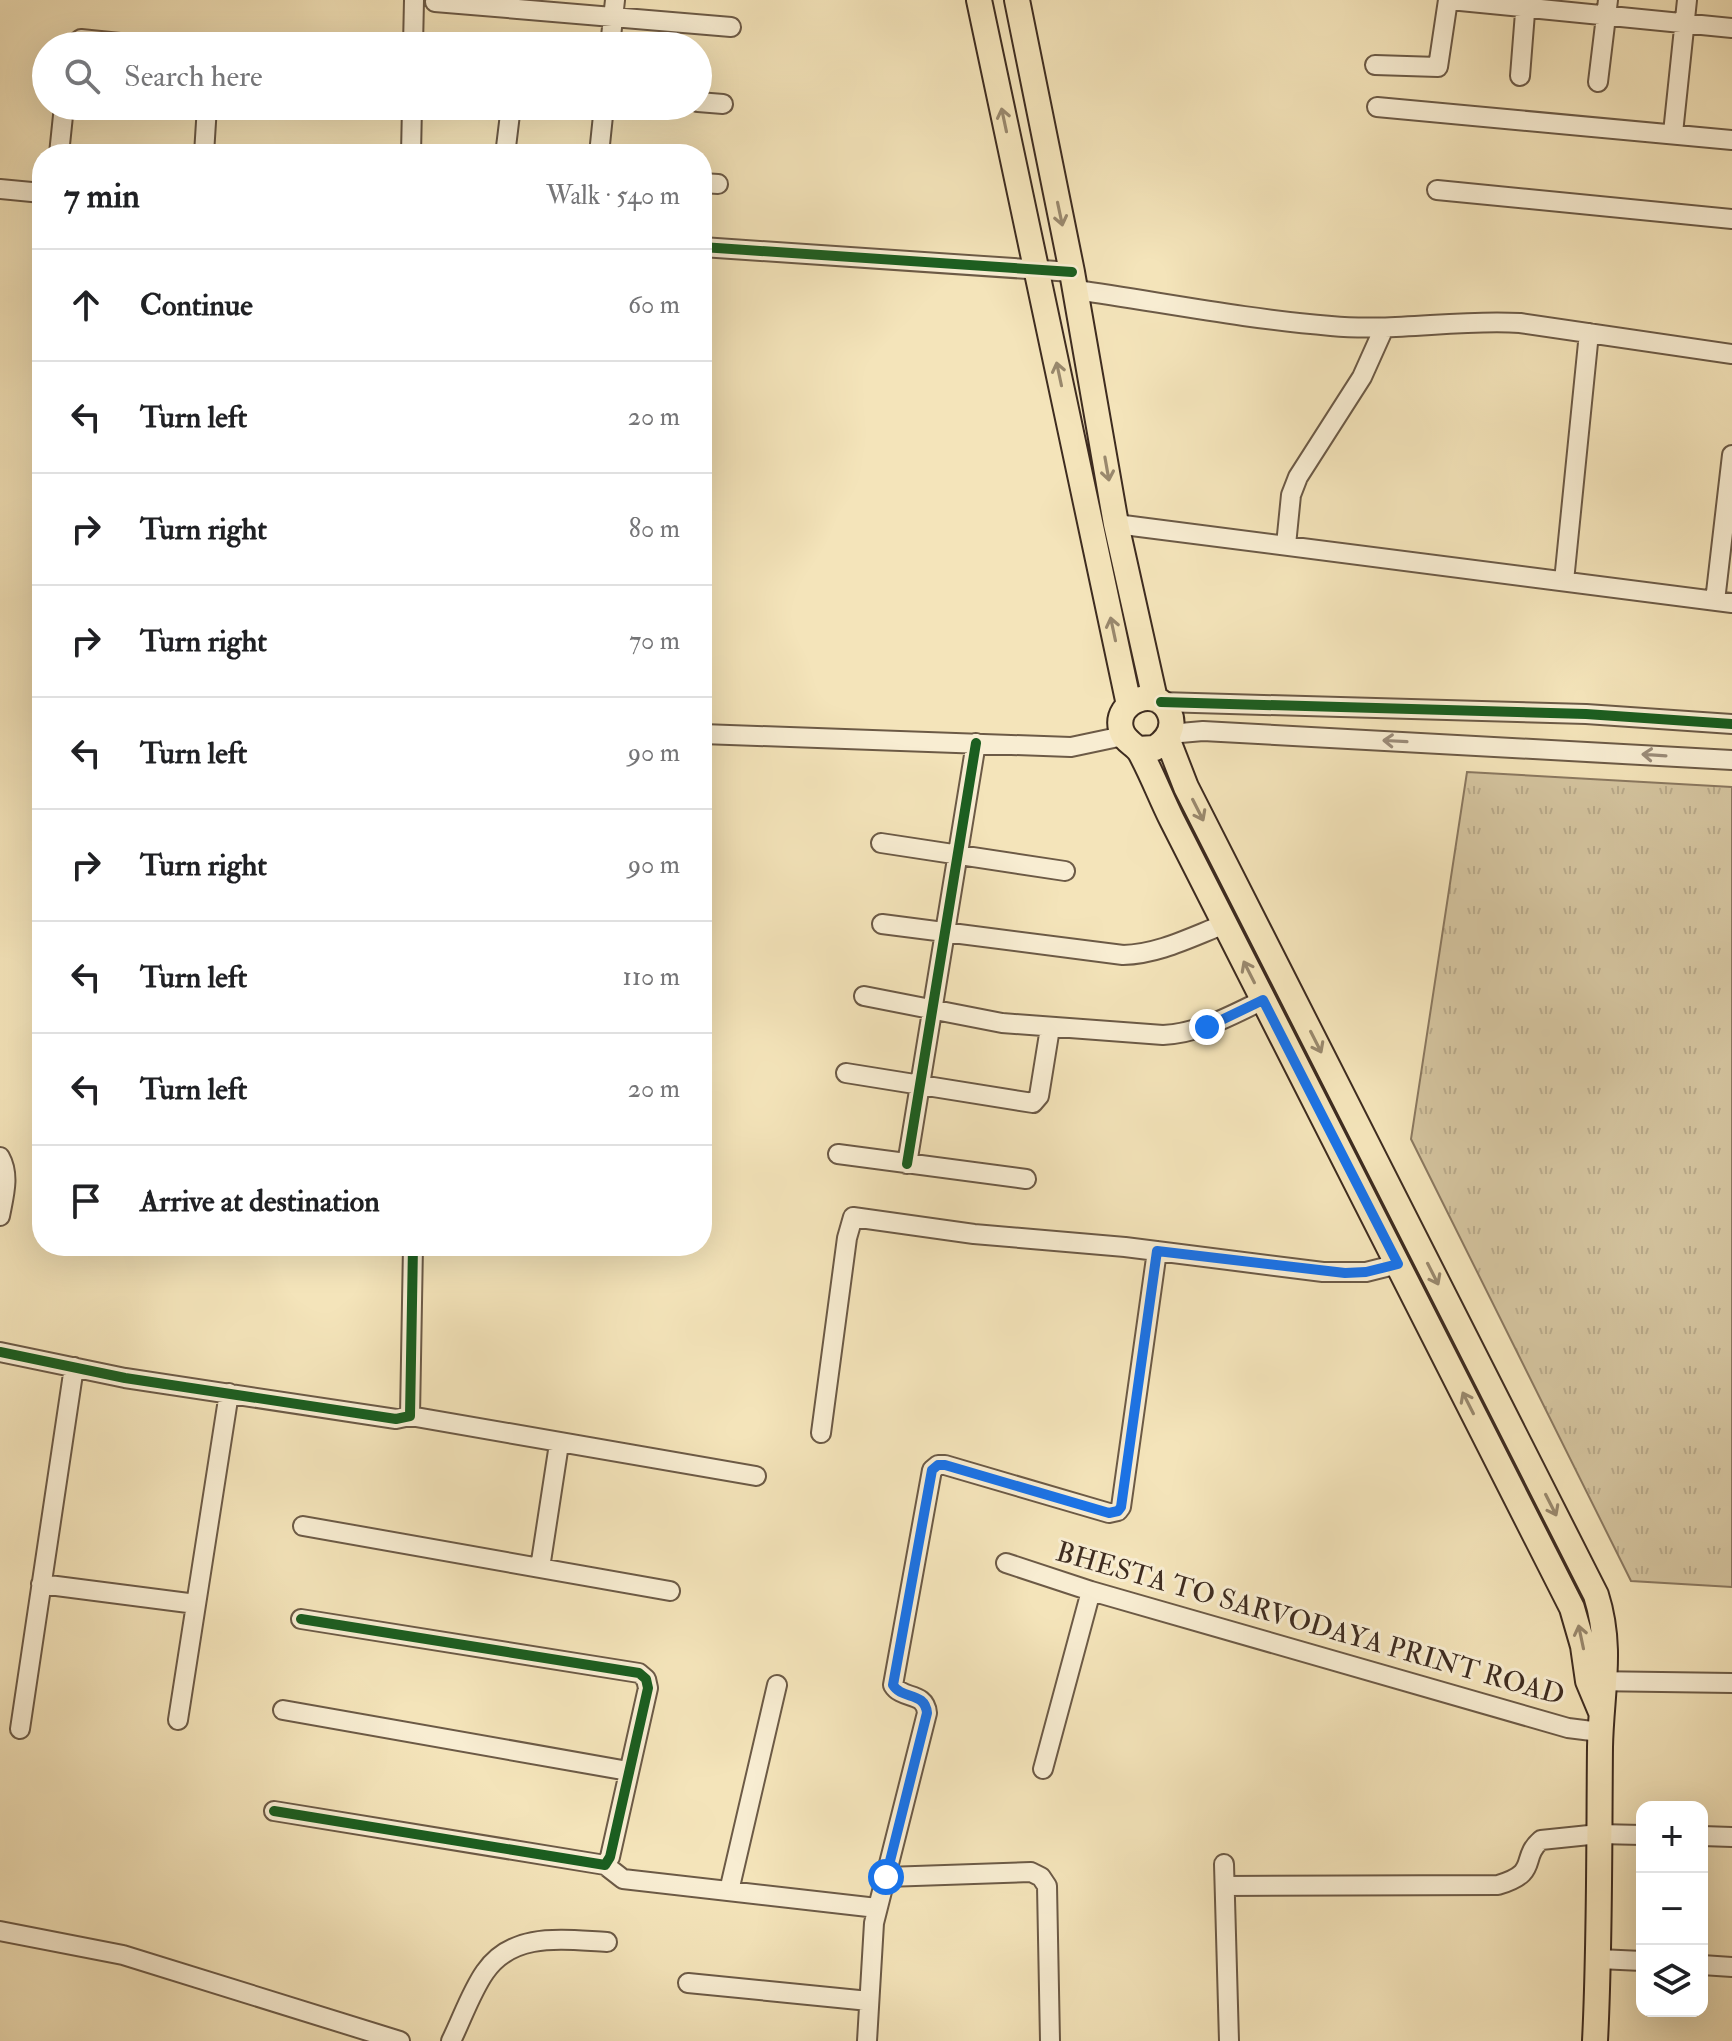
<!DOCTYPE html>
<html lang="en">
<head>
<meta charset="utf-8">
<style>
	body { margin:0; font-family:"IM FELL Double Pica",serif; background:#f6f6f6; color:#202124 }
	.controls { position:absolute; right:24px; bottom:24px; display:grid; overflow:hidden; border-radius:16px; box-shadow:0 8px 32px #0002 }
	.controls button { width:72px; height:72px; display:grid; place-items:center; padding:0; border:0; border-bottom:2px solid #e0e0e0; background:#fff; color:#202124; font:40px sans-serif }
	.stop { position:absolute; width:24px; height:24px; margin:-18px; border:6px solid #1a73e8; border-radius:50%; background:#fff }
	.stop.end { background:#1a73e8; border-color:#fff; box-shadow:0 2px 8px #0008 }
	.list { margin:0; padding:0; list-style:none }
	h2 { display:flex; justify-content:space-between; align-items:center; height:104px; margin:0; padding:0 32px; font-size:34px }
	h2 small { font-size:26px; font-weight:400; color:#757577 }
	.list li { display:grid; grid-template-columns:52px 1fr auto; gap:24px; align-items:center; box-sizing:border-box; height:112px; padding:0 32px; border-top:2px solid #e0e0e0 }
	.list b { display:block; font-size:30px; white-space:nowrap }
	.list em { font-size:26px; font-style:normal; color:#757577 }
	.icon { flex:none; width:44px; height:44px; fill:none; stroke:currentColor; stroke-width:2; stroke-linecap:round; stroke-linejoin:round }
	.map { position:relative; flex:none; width:1732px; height:2041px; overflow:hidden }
	.search { position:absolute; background:#fff; box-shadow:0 8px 32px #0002; left:32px; top:32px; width:680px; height:88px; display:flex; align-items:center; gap:20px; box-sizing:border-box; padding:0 28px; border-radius:44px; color:#757577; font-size:30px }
	.panel { position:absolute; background:#fff; box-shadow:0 8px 32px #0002; left:32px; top:144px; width:680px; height:1112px; border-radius:32px }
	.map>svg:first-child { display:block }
	.park { fill:url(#park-tufts); stroke:#8a7860; stroke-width:2 }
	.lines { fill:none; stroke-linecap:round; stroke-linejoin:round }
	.minor-casing { stroke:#6c5a46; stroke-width:22 }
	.major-casing { stroke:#3e2c20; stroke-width:28 }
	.minor { stroke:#f8edd2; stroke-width:18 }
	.major { stroke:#f4e4ba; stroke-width:24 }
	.cycleway-casing { stroke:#f8edd2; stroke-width:15 }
	.cycleway { stroke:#1b5e20; stroke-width:10 }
	.oneway { stroke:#99886d }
	.oneway2 { stroke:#9b8c79 }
	.route { stroke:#1a73e8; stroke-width:10 }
	.labels { text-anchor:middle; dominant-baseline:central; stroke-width:6; stroke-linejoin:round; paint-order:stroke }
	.street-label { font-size:28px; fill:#3e2c20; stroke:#f8edd2 }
</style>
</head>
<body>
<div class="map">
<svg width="1732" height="2041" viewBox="0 0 1732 2041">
	<defs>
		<pattern id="park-tufts" width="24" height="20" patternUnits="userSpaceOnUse" patternTransform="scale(2)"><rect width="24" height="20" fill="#d5c5a0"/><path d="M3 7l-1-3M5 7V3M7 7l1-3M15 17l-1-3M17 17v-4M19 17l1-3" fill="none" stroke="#b8a98a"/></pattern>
	</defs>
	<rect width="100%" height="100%" fill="#f4e4ba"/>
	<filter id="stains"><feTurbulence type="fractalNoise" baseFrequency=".0025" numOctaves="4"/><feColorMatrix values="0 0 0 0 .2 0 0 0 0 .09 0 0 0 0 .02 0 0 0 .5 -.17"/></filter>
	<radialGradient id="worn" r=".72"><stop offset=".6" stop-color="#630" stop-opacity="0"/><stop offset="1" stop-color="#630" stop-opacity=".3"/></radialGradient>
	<path class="park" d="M1467 772 1732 787V1587L1631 1581 1411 1139Z"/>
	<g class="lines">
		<g class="minor-casing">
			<path id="minor" d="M1450 0 1732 28
				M435 2 731 27
				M72 46 81 39 149 46
				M413 46 414 0
				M610 46 615 0
				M1375 65 1438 67 1448 0
				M1520 76 1526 0
				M1598 82 1608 0
				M698 102 723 104
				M1377 107 1732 140
				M1673 133 1687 0
				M506 147 511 106
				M59 154 64 106
				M204 154 207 106
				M411 154 412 106
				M599 154 604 106
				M702 183 718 184
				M0 189 42 193
				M1437 190 1732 219
				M702 247 1072 272
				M1076 290C1160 302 1245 319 1331 326 1394 332 1457 319 1520 323L1732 354
				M1116 524 1732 603
				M1286 545 1291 495 1298 477 1362 377 1384 328
				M1564 581 1589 333
				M1715 601 1732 455
				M1161 702 1586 714 1732 724
				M702 734 1071 747 1123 736
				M1169 734 1203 731 1732 760
				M881 843 1065 871
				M882 924 1123 955C1159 954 1191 937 1225 924
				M864 996 1002 1023 1163 1035C1200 1033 1230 1016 1263 1000
				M846 1073 1033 1103 1039 1096 1050 1028
				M838 1154 1026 1179
				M0 1157C10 1175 4 1195 0 1216
				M907 1164 976 743
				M0 1352 125 1378 396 1419 410 1416 413 1246
				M410 1416 756 1476
				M821 1433 847 1238 853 1217 974 1234 1125 1247 1323 1272H1366L1398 1264
				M303 1526 670 1591
				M1006 1563 1091 1591 1568 1728 1600 1732
				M540 1568 559 1444
				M41 1584 196 1604
				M1591 1681 1732 1683
				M283 1710 628 1771
				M178 1720 229 1393
				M20 1729 74 1367
				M1043 1769 1091 1591
				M274 1811 605 1865 610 1857 648 1688 646 1679 639 1673 301 1619
				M1702 1836 1732 1837
				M1224 1864 1229 2041
				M605 1865 623 1879 877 1908
				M886 1877 1031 1872 1041 1877 1047 1886 1050 2041
				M1225 1886 1498 1885C1541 1872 1519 1859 1541 1840L1599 1834 1642 1835
				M729 1891 777 1685
				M0 1931 123 1955 400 2041
				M1599 1959 1642 1961
				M1702 1965 1732 1967
				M688 1983 869 2001
				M451 2041C462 2019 471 1992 485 1972 513 1931 564 1940 607 1942
				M867 2041 874 1923 927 1713C925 1691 902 1700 893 1685L932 1470 938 1465H945L1109 1513 1118 1511 1121 1507 1157 1251"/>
		</g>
		<g class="major-casing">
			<path id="major" d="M979 0 1129 705
				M1017 0 1072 272 1116 524 1155 699
				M1167 738 1186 787 1596 1595C1613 1648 1601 1693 1600 1747 1599 1845 1600 1943 1595 2041
				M1138 749 1155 748C1167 740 1176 727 1169 712 1157 685 1114 701 1121 729 1124 742 1134 743 1140 752 1152 774 1161 798 1172 820L1572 1608 1583 1646 1588 1681 1601 1712"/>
		</g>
		<use href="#minor" class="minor"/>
		<use href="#major" class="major"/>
		<g class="cycleway-casing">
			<path id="cycleway" d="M702 247 1072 272
				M1161 702 1586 714 1732 724
				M907 1164 976 743
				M0 1352 125 1378 396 1419 410 1416 413 1246
				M274 1811 605 1865 610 1857 648 1688 646 1679 639 1673 301 1619"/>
		</g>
		<use href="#cycleway" class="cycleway"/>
	</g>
	<defs><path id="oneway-shaft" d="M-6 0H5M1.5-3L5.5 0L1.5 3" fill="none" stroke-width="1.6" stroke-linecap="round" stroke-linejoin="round" transform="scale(2)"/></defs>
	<g class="oneway">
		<use href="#oneway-shaft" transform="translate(1004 120) rotate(-102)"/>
		<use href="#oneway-shaft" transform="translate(1060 214) rotate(78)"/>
		<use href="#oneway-shaft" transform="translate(1059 374) rotate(-102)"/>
		<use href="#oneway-shaft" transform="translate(1107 469) rotate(80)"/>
		<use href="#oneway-shaft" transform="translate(1113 629) rotate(-102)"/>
		<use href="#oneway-shaft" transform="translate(1198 810) rotate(63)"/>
		<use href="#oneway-shaft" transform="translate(1249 972) rotate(-117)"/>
		<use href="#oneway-shaft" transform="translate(1316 1042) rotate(63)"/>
		<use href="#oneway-shaft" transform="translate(1433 1274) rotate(63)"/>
		<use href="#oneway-shaft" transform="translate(1468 1403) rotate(-117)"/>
		<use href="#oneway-shaft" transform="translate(1551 1505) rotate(63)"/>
		<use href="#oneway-shaft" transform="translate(1581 1637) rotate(-102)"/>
	</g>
	<g class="oneway2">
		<use href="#oneway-shaft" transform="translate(1395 741) rotate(-177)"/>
		<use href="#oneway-shaft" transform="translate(1654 755) rotate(-176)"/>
	</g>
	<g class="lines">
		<path class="route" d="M886 1877 927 1713C925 1691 902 1700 893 1685L932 1470 938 1465H945L1109 1513 1118 1511 1121 1507 1157 1251 1345 1273 1366 1272 1398 1264 1263 1000 1207 1027"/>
	</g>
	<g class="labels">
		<g class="street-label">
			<text transform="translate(1310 1624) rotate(16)">BHESTA TO SARVODAYA PRINT ROAD</text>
		</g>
	</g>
	<rect width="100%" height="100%" filter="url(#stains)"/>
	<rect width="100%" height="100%" fill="url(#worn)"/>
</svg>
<div class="controls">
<button>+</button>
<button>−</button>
<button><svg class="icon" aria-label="layers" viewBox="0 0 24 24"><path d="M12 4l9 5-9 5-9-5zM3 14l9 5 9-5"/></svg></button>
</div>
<div class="stop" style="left:886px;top:1877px"></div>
<div class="stop end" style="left:1207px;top:1027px"></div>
<div class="search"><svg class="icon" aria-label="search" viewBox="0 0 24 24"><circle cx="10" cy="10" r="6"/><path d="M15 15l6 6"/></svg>Search here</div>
<section class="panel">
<h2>7 min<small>Walk · 540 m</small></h2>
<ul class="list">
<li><svg class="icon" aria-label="ahead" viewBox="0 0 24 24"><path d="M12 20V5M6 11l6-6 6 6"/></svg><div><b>Continue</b></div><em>60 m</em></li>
<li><svg class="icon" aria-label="left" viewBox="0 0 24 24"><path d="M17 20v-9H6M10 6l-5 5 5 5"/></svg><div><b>Turn left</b></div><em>20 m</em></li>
<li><svg class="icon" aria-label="right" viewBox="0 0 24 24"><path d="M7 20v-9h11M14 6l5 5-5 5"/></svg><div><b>Turn right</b></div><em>80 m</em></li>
<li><svg class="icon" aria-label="right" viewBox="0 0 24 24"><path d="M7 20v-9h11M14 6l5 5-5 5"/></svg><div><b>Turn right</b></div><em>70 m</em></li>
<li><svg class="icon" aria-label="left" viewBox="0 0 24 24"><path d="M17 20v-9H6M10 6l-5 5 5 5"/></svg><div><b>Turn left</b></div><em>90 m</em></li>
<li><svg class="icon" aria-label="right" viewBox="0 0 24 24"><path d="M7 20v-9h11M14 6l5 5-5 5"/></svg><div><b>Turn right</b></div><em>90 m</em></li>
<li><svg class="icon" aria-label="left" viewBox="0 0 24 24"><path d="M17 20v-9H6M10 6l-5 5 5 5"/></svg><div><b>Turn left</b></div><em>110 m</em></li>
<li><svg class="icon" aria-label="left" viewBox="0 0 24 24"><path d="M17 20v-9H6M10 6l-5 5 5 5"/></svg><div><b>Turn left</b></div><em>20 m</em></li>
<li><svg class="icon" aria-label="arrive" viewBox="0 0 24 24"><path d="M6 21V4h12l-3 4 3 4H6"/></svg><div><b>Arrive at destination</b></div></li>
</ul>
</section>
</div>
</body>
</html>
